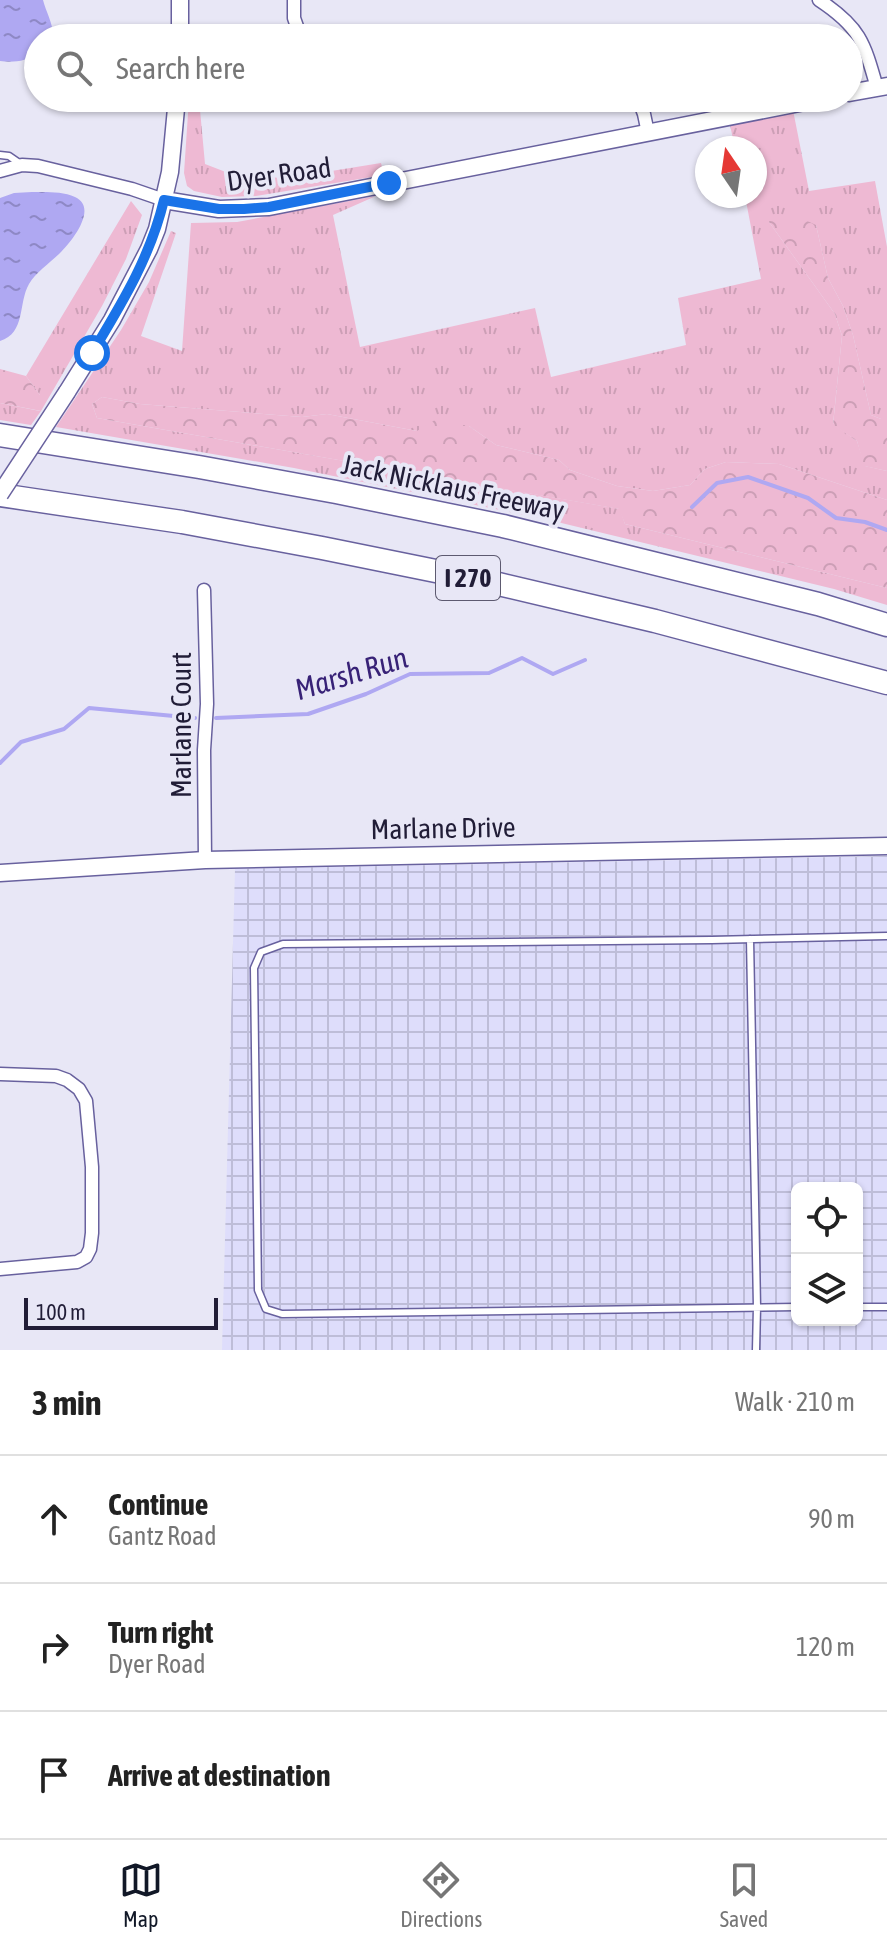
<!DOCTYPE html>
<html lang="en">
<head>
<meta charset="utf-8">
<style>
	body { margin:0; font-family:"Asap Condensed",sans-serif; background:#f2f2f2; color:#222 }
	.controls { position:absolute; right:24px; bottom:24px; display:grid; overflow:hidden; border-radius:12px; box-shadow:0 2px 6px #0004 }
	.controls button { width:72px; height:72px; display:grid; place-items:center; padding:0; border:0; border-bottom:2px solid #e0e0e0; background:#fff; color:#222; font:40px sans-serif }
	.compass { position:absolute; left:695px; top:136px; width:72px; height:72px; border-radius:50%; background:#fff; box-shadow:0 2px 6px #0004; rotate:347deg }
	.scale { position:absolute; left:24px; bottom:20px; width:194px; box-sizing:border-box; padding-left:8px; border:4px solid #211d37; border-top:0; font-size:22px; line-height:28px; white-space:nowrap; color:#211d37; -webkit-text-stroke:6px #e8e7f6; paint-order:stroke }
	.stop { position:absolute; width:24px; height:24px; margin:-18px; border:6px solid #1a73e8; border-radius:50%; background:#fff }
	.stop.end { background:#1a73e8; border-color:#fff; box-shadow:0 2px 8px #0008 }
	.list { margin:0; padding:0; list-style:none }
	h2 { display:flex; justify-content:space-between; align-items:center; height:104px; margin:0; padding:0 32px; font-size:34px }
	h2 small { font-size:26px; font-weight:400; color:#767676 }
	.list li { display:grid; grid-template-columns:52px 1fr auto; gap:24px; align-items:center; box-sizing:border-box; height:128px; padding:0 32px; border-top:2px solid #e0e0e0 }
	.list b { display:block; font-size:30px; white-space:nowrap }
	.list p { margin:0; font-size:26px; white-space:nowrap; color:#767676 }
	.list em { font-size:26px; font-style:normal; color:#767676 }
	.icon { flex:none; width:44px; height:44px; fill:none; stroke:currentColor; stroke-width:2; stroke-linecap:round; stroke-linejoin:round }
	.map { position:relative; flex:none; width:887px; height:1350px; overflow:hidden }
	.search { position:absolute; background:#fff; box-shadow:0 2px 6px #0004; left:24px; right:24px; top:24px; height:88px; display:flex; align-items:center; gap:20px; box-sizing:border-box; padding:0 28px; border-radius:44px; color:#767676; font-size:30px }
	.sheet { height:488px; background:#fff }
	nav { display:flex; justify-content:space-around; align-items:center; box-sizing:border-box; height:112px; border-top:2px solid #e0e0e0; background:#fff; font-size:22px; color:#767676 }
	nav a { display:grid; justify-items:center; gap:4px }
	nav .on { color:#111827 }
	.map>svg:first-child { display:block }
	.industrial { fill:url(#industrial-grid); fill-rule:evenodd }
	.grass { fill:url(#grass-tufts) }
	.forest { fill:url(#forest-crowns) }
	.water { fill:url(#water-ripples) }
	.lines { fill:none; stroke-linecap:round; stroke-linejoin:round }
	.stream { stroke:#afa8f2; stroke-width:4 }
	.lane-casing { stroke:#68619e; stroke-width:9 }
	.street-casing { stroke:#68619e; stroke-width:15 }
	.secondary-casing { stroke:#68619e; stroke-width:19 }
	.highway-casing { stroke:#68619e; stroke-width:25 }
	.lane { stroke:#fff; stroke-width:6 }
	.street { stroke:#fff; stroke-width:12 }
	.secondary { stroke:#fff; stroke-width:16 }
	.highway { stroke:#fff; stroke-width:22 }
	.secondary-bridge-casing { stroke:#68619e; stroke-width:19; stroke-linecap:butt }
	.secondary-bridge { stroke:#fff; stroke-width:16 }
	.route { stroke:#1a73e8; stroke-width:10 }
	.labels { text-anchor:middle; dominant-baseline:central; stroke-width:8; stroke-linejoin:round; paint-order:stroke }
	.shield { fill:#e8e7f6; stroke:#5d5a70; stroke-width:2 }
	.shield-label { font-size:26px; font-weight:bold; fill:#211d37 }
	.street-label { font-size:28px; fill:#211d37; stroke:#e8e7f6 }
	.water-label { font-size:30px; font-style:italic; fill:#382277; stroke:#e8e7f6 }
</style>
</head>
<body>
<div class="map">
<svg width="887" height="1350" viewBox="0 0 887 1350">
	<defs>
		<pattern id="industrial-grid" width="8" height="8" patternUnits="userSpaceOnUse" patternTransform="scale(2)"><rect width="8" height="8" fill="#deddfb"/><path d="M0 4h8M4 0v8" fill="none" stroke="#bebdd8"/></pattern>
		<pattern id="grass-tufts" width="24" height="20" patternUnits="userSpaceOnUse" patternTransform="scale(2)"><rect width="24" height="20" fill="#eeb9d3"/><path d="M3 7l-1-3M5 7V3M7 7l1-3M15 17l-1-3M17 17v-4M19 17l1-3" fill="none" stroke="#cc9fb6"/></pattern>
		<pattern id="forest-crowns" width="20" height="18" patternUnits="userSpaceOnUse" patternTransform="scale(2)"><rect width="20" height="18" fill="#eeb9d3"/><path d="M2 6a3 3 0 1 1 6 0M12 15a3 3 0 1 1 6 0" fill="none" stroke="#cc9fb6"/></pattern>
		<pattern id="water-ripples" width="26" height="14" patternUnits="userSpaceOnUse" patternTransform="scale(2)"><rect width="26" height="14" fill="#afa8f2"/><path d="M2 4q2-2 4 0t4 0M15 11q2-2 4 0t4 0" fill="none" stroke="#8e88c5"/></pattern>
	</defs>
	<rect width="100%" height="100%" fill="#e8e7f6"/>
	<path class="industrial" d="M887 856V1350H222L235 869ZM797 1188H857V1320H797Z"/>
	<path class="grass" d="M189 99H199L205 164 236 176 288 178 381 163 384 175 256 196 222 197 194 191 187 186 184 173Z
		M793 110 809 191 875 181 887 247V419H881L871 415 853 335 843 306 828 278 816 225 790 228 769 222 835 314 842 336 833 424 857 441 865 466 887 471V500L779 464 726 462 705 469 690 485 653 491 617 486 570 470 559 460 496 445 469 426 417 431 327 414 302 417 140 404 102 397 92 404 97 418 620 509 625 524 887 588V605L834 589 549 520 294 468 56 427 121 330 149 282 171 231 176 233 141 336 182 351 191 223 237 222 376 196 333 215 360 347 535 308 551 377 686 345 678 298 761 279 745 196H755V148H735L730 125Z
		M131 201 142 215 126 259 102 306 41 411 31 425 0 420V403L40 411V395L26 376Z"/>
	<path class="forest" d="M771 215 790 227 805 220 816 225 828 278 843 306 853 335 871 415 881 419H887V471L864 466 857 441 833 425 842 336 835 314 769 222Z
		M0 369 26 376 40 395 41 411 0 403Z
		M102 397 140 404 302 417 327 414 417 431 435 420 469 426 496 445 559 460 570 470 617 486 653 491 690 485 705 469 726 462 779 464 887 500V588L625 524 619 509 97 418 92 404Z"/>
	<path class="water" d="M0 0H43C46 12 54 25 53 38H38V54C27 61 13 63 0 61Z
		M32 192C45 192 62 191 75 197 99 208 71 242 60 253 50 263 36 272 29 284 18 303 26 333 0 341V198L14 193Z"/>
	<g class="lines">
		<path class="stream" d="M692 507 717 483 748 477 808 498 836 518 865 522 887 530
			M216 718 308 714 366 694 410 674 489 673 522 658 553 674 585 660
			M0 763 21 742 64 729 89 708 195 718"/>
		<g class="lane-casing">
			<path id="lane" d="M0 155 9 156 22 165
				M750 939 757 1307 756 1350
				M797 1307 282 1314 266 1309 258 1290 254 968 261 952 283 944 712 940 887 936
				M857 1307H887"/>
		</g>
		<g class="street-casing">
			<path id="street" d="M294 0V18L301 38
				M819 0C860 27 864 42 877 88
				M638 98 644 114 648 133
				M0 171 22 165 38 166 132 189 164 200
				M204 590 207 704 204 750 205 860
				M0 1074 56 1076 67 1080 79 1089 86 1101 92 1167V1233L90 1249 86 1257 77 1262 0 1269"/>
		</g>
		<g class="secondary-casing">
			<path id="secondary" d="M180 38V0
				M849 93 887 86
				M164 200 219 209 269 207 825 98
				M67 392 112 320 149 249 157 229 170 172 177 98
				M0 873 205 860 887 846"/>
		</g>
		<g class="highway-casing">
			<path id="highway" d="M0 435 199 467 336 492 503 526 818 604 887 625
				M0 495 182 522 322 548 490 582 655 621 887 683"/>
		</g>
		<use href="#lane" class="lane"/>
		<use href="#street" class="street"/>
		<use href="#secondary" class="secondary"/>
		<use href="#highway" class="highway"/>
		<g class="secondary-bridge-casing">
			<path id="secondary-bridge" d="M0 494 67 392"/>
		</g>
		<use href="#secondary-bridge" class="secondary-bridge"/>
	</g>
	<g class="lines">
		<path class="route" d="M92 353C122 303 150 258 164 200L219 209H244L269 207 389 183"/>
	</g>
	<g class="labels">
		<rect class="shield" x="436" y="556" width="64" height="44" rx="6"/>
		<g class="shield-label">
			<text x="468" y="578">I 270</text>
		</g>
		<g class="street-label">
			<text transform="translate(279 174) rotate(-8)">Dyer Road</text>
			<text transform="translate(453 487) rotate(12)">Jack Nicklaus Freeway</text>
			<text transform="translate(181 725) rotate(-90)">Marlane Court</text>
			<text transform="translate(443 828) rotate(-1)">Marlane Drive</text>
		</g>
		<g class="water-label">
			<text transform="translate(351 673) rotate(-17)">Marsh Run</text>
		</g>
	</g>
</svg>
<div class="controls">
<button><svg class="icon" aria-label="locate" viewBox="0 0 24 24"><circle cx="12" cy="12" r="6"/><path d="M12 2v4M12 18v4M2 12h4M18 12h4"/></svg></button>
<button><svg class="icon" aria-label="layers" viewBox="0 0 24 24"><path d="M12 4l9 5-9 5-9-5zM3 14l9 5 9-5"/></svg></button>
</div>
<svg class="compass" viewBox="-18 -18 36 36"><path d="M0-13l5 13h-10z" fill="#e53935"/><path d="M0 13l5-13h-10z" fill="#767676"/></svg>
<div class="scale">100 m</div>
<div class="stop" style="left:92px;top:353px"></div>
<div class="stop end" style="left:389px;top:183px"></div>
<div class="search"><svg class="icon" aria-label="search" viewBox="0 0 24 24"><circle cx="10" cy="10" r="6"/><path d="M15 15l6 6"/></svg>Search here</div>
</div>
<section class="sheet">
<h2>3 min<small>Walk · 210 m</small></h2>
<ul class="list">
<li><svg class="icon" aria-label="ahead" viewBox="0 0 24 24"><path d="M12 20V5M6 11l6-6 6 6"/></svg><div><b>Continue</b><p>Gantz Road</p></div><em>90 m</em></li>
<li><svg class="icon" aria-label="right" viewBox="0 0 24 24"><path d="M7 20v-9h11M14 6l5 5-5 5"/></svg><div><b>Turn right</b><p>Dyer Road</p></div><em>120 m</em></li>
<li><svg class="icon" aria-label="arrive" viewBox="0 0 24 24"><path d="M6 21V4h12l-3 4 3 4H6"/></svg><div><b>Arrive at destination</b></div></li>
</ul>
</section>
<nav>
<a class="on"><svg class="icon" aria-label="map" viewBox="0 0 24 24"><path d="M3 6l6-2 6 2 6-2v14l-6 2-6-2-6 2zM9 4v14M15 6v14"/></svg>Map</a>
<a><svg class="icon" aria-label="directions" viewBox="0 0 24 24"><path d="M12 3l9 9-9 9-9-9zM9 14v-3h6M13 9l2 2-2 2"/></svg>Directions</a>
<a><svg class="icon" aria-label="saved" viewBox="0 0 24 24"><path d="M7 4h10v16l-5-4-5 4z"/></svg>Saved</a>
</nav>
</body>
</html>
